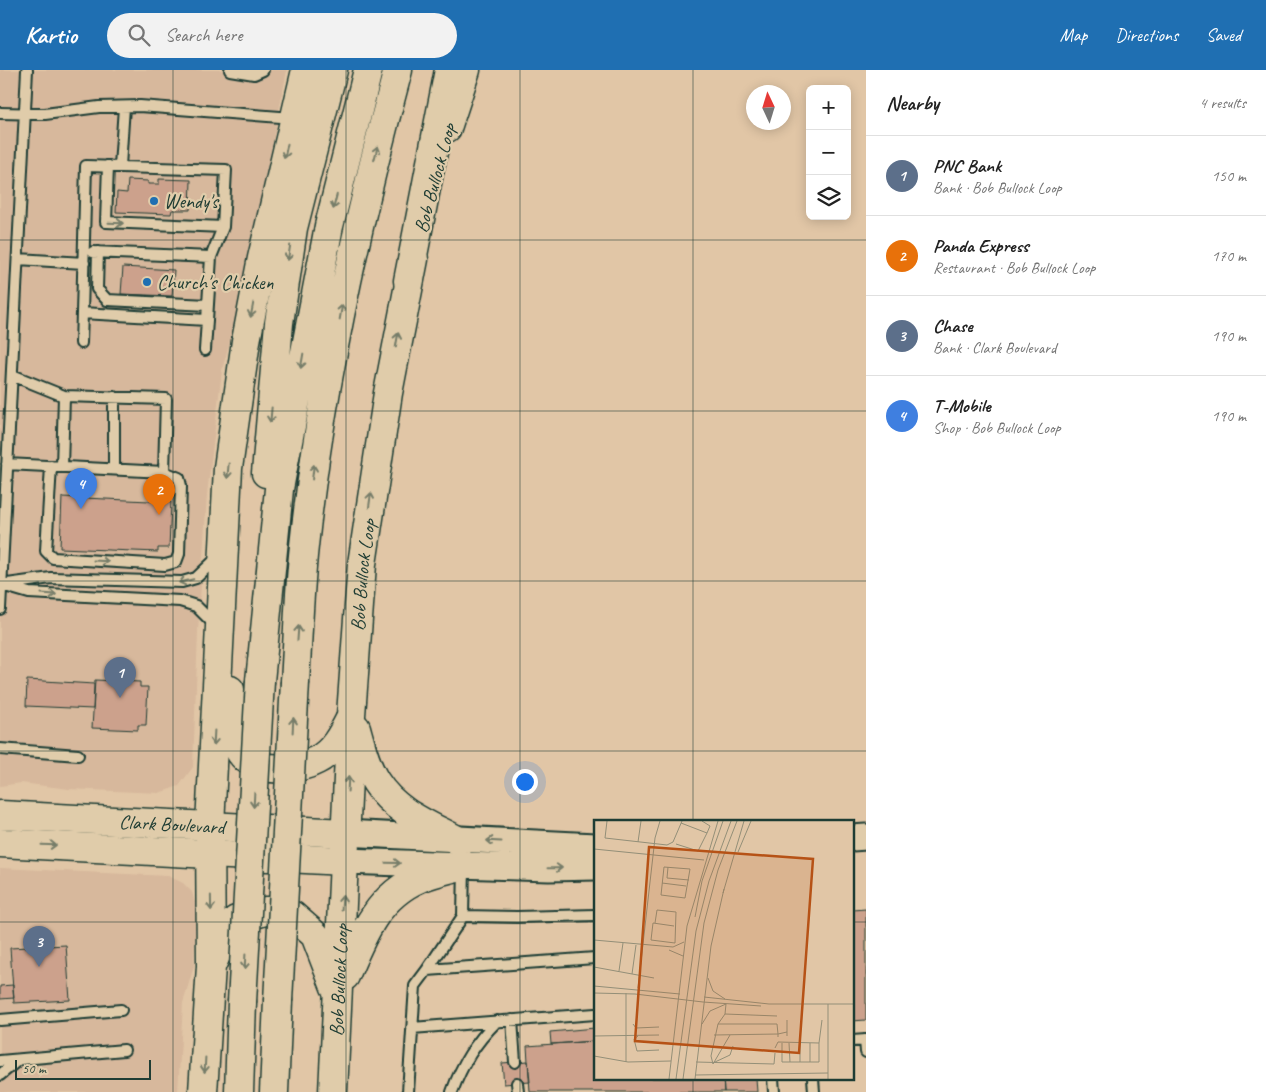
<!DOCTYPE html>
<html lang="en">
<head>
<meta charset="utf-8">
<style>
	body { margin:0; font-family:Caveat,sans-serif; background:#f2f2f2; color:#222 }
	.controls { position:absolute; right:15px; top:15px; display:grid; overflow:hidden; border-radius:8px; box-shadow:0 2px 12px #0003 }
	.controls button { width:45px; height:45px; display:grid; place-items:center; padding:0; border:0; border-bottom:1px solid #e0e0e0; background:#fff; color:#222; font:25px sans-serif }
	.compass { position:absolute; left:746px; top:15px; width:45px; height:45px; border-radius:50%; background:#fff; box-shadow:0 2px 12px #0003; rotate:356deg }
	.scale { position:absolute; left:15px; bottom:12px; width:136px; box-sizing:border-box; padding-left:5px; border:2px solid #1f3d34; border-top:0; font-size:14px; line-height:18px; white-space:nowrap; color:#1f3d34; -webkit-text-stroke:4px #e0ccaa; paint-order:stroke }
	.you { position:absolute; left:524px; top:711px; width:18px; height:18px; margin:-12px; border:4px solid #fff; border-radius:50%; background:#1a73e8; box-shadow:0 0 0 8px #1a73e833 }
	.badge { display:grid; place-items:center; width:32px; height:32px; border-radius:50%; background:#1f6fb2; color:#fff; font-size:16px; font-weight:700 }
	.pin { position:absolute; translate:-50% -41px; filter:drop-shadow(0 1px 2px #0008) }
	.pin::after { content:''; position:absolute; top:26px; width:18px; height:15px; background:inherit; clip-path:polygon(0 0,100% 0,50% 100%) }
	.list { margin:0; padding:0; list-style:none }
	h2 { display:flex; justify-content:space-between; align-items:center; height:65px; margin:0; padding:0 20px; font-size:21px }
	h2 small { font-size:16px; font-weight:400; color:#767676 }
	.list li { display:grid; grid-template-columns:32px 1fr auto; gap:15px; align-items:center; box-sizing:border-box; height:80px; padding:0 20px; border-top:1px solid #e0e0e0 }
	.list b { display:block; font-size:19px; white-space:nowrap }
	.list p { margin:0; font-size:16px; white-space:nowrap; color:#767676 }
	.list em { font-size:16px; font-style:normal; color:#767676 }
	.icon { flex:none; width:28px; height:28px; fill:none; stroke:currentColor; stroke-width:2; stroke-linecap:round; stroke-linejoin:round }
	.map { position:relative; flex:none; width:866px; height:1022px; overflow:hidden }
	header { display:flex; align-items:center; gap:30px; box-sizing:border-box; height:70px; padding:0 25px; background:#1f6fb2; color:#fff }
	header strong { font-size:24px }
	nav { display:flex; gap:28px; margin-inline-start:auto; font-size:18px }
	.search { width:350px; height:45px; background:#f2f2f2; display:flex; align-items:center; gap:12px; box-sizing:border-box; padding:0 18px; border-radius:28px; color:#767676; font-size:19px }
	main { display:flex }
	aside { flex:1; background:#fff }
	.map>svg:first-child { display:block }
	.built { fill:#d7b89c }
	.building { fill:#cca18c; stroke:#1f3d34 }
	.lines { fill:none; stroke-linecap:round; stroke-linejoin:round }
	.service-casing { stroke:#1f3d34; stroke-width:14 }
	.tertiary-casing { stroke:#1f3d34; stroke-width:29 }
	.secondary-casing { stroke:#1f3d34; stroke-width:31 }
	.motorway-casing { stroke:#1f3d34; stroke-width:31 }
	.service { stroke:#e0ccaa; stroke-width:10 }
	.tertiary { stroke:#e0ccaa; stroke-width:25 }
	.secondary { stroke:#e0ccaa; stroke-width:28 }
	.motorway { stroke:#e0ccaa; stroke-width:28 }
	.motorway-bridge-casing { stroke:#1f3d34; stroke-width:31; stroke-linecap:butt }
	.motorway-bridge { stroke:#e0ccaa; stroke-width:28 }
	.oneway { stroke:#767d69 }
	.grid { fill:none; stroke:#1f3d34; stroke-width:1; stroke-opacity:0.55 }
	.poi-dot { fill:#1f6fb2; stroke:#e0ccaa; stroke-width:2 }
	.labels { text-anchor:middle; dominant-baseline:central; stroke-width:4.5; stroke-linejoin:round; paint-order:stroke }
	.street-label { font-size:20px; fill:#1f3d34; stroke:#e0ccaa }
	.poi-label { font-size:20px; fill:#1f3d34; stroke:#e0ccaa; text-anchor:start }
	.inset-road { fill:none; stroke:#938f78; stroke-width:1 }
	.view { fill:#b65216; fill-opacity:0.15; stroke:#b65216; stroke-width:2.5 }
	.inset-edge { fill:none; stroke:#1f3d34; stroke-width:2.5 }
</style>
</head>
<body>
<header>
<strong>Kartio</strong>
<div class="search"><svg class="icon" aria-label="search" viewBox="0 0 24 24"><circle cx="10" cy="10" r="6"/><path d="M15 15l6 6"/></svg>Search here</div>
<nav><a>Map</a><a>Directions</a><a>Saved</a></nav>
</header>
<main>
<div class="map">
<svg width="866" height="1022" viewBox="0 0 866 1022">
	<rect width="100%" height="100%" fill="#e1c6a6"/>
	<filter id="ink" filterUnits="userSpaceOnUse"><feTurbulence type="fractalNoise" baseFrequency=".02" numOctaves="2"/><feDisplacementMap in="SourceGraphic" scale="10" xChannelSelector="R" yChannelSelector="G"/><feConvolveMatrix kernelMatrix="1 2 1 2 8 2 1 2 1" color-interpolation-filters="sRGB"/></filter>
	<g filter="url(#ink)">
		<path class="built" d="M0 0H287L244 220 222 300 207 424 198 562 193 697 179 716 159 723 69 719 21 713 0 716Z
			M0 798 168 806 183 813 192 822 196 836 194 896 183 933 178 1022H0Z"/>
		<path class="building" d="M159 109 191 110 190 140H172L171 144 116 142 117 122 127 123 128 110 148 111V114H159Z
			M123 197 174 200 172 226 121 224Z
			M62 427 171 432 169 478H158V482L60 478Z
			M27 610 94 614 93 639 26 636Z
			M95 610 140 612V617H148L146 655H138V660L92 658Z
			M866 839V950L852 951V840Z
			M66 875 70 930 14 933 10 878Z
			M13 915 14 928 0 929V916Z
			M595 958V971L551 974 550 962Z
			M595 971V1008H723L724 1022H530L527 976Z
			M528 991 530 1012 504 1014 502 993Z
			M739 1008H756L757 1022H724L723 1009Z"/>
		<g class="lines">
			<g class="service-casing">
				<path id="service" d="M230 0 254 4 263 0
					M0 43 45 44 99 37 140 36 293 48
					M86 96 226 100 223 157 211 187 207 250 82 243Z
					M108 96 106 152 223 157
					M120 96 124 37
					M93 182 211 187
					M98 182 97 219 107 230 208 235
					M18 189 84 193
					M81 273 82 243
					M205 280 207 250
					M12 305 64 326
					M7 394 164 402 179 408 181 416 179 484 176 492 165 495 53 488 46 481 51 396
					M62 397 64 326 166 329 164 402
					M114 399V327
					M0 515 51 508 182 512 196 508 217 488
					M5 516 29 523 180 531 196 536 215 555
					M0 539 27 0
					M0 679 78 685
					M463 846 517 847 595 845
					M427 900 463 846 464 796
					M0 950 121 940
					M512 950 515 992
					M412 958 595 944
					M865 970 866 982
					M852 971 866 970
					M0 991 124 980
					M0 1005 18 990
					M773 1008 774 1022
					M813 1008 814 1022
					M517 1013 518 1022
					M408 1022 415 916 427 900 595 888
					M452 1022C462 994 475 973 497 951"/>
			</g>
			<g class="tertiary-casing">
				<path id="tertiary" d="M345 763 595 776
					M852 768 866 767
					M344 791 549 798 595 797"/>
			</g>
			<g class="secondary-casing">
				<g id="secondary">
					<path d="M447 58 466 0"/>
					<path d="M230 620C232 639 230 667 241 683 256 704 297 701 317 690 333 682 342 665 350 649"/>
					<path d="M356 658C361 676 366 697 376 712 395 742 427 754 457 770"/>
					<path id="s1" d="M0 745 345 763"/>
					<path d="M0 773 344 791"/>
					<path d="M213 892 223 870 236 850 265 841H279L292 845 315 865 335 917"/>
					<path d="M345 906C362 866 377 826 420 808 434 802 450 799 464 795"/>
					<path d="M203 1022 211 896 210 755 228 398 246 271 262 188 306 0"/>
					<path id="s2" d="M333 1022 351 645 362 494 388 323 414 189"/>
				</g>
			</g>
			<g class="motorway-casing">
				<path id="motorway" d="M408 211 449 0
					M266 403 279 253 293 158 333 0
					M260 611 279 419 329 156 368 0
					M295 612C298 567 299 521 304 476 321 315 356 156 398 0
					M239 1022 242 932
					M274 1022 278 931"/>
			</g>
			<use href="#service" class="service"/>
			<use href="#tertiary" class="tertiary"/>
			<use href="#secondary" class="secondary"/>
			<use href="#motorway" class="motorway"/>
			<g class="motorway-bridge-casing">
				<path id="motorway-bridge" d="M278 931 295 612
					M242 932 260 611"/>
			</g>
			<use href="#motorway-bridge" class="motorway-bridge"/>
		</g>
		<defs><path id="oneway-shaft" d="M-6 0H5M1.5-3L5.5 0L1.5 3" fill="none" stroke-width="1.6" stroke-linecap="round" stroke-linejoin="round" transform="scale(1.25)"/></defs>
		<g class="oneway">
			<use href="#oneway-shaft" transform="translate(286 81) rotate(102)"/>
			<use href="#oneway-shaft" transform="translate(376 83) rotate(-75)"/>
			<use href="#oneway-shaft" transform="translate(335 132) rotate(104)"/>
			<use href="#oneway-shaft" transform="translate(116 153) rotate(2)"/>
			<use href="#oneway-shaft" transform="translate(289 183) rotate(99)"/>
			<use href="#oneway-shaft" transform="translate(252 240) rotate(101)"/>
			<use href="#oneway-shaft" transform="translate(341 242) rotate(-80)"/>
			<use href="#oneway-shaft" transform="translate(397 270) rotate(-80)"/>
			<use href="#oneway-shaft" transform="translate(302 291) rotate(100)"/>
			<use href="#oneway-shaft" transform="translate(271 345) rotate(95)"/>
			<use href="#oneway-shaft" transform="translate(228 401) rotate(95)"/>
			<use href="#oneway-shaft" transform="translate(313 402) rotate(-83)"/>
			<use href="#oneway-shaft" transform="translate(370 430) rotate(-82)"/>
			<use href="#oneway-shaft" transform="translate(101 491) rotate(3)"/>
			<use href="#oneway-shaft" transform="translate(186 511) rotate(167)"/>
			<use href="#oneway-shaft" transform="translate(49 524) rotate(4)"/>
			<use href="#oneway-shaft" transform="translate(298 563) rotate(-86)"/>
			<use href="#oneway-shaft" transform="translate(293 655) rotate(-87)"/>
			<use href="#oneway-shaft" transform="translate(214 668) rotate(93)"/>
			<use href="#oneway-shaft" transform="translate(348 714) rotate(-87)"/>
			<use href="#oneway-shaft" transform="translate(254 730) rotate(93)"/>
			<use href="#oneway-shaft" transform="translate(494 771) rotate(-177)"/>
			<use href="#oneway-shaft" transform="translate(49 775) rotate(2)"/>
			<use href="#oneway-shaft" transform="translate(393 793) rotate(1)"/>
			<use href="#oneway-shaft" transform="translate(555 798) rotate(-1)"/>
			<use href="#oneway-shaft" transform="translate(211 833) rotate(89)"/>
			<use href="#oneway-shaft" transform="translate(342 833) rotate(-87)"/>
			<use href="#oneway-shaft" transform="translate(245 892) rotate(93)"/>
			<use href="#oneway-shaft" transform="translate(205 995) rotate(93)"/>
		</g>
	</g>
	<path class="grid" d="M173 0V1022M346 0V1022M520 0V1022M693 0V751M0 170H866M0 341H866M0 511H866M0 681H866M0 852H595M852 852H866M693 1008V1022"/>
	<g class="poi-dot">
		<circle cx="154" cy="131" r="5"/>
		<circle cx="147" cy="212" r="5"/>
	</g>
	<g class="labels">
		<g class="street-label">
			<text transform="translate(435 108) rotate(-75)">Bob Bullock Loop</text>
			<text stroke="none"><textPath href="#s2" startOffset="518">Bob Bullock Loop</textPath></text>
			<text stroke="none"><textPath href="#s1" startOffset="172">Clark Boulevard</textPath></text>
			<text stroke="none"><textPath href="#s2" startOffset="112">Bob Bullock Loop</textPath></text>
		</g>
		<g class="poi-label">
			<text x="164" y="131">Wendy's</text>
			<text x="157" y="212">Church's Chicken</text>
		</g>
	</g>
	<g transform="translate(594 750)">
		<rect width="260" height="260" fill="#e1c6a6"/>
		<path class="inset-road" d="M13 1 11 18 73 25 79 22 88 1M87 3 113 13 116 6 108 1M44 22 47 1M82 24 104 31 113 13M0 29 110 40M144 32 157 1M70 47 96 49 91 78 67 75ZM74 47 73 58 95 60M68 63 92 66M129 73 150 1M101 97 108 61 129 1M59 103 57 120 81 123 82 92 63 90 61 103M59 103 80 106M0 120 79 127 90 122M75 130 89 136M0 147 60 158M25 151 29 123M38 154 42 125M114 158 119 171 131 179M0 166 86 174M44 168 61 18 66 1M0 173 41 174 109 182M32 173V242M110 177 175 184H260M109 182 167 186M234 184V259M131 194 183 196M39 204 42 208 65 207M108 204 116 191 132 184M124 204 131 194 132 184M120 215 184 214V217M0 216 65 215M44 216 40 219 43 231 65 230M193 216V200M188 223V242H225V223M195 223 196 242M206 223V242M216 223V242M181 228 184 222 225 223 228 200M0 236 34 242 77 241M102 242 180 244 181 233M121 242 136 235 139 226M119 244 117 236 124 204H183L184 214 193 212M119 244 136 215M101 255 234 253M75 259 93 106 124 1M82 259 102 111 115 61 137 1M89 259 110 103 124 50 143 1M101 259 117 126 130 69"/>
		<path class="view" d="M55 27 219 39 205 233 41 221Z"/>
		<rect width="260" height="260" class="inset-edge"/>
	</g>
</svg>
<div class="controls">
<button>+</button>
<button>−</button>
<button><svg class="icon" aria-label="layers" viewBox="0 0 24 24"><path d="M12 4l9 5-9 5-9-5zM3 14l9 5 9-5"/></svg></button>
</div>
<svg class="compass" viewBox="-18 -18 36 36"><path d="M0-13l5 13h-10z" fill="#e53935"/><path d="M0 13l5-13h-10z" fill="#767676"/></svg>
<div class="scale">50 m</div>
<div class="you"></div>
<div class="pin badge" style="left:120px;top:628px;background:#5c6f8a">1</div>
<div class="pin badge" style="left:159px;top:445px;background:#e8710a">2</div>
<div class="pin badge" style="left:39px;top:897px;background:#5c6f8a">3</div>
<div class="pin badge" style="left:81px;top:439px;background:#3f7fe0">4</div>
</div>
<aside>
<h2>Nearby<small>4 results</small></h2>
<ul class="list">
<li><span class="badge" style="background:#5c6f8a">1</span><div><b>PNC Bank</b><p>Bank · Bob Bullock Loop</p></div><em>150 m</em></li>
<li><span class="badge" style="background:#e8710a">2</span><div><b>Panda Express</b><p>Restaurant · Bob Bullock Loop</p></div><em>170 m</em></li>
<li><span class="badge" style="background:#5c6f8a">3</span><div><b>Chase</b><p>Bank · Clark Boulevard</p></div><em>190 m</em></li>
<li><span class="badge" style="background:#3f7fe0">4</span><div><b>T-Mobile</b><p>Shop · Bob Bullock Loop</p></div><em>190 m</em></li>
</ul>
</aside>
</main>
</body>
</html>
